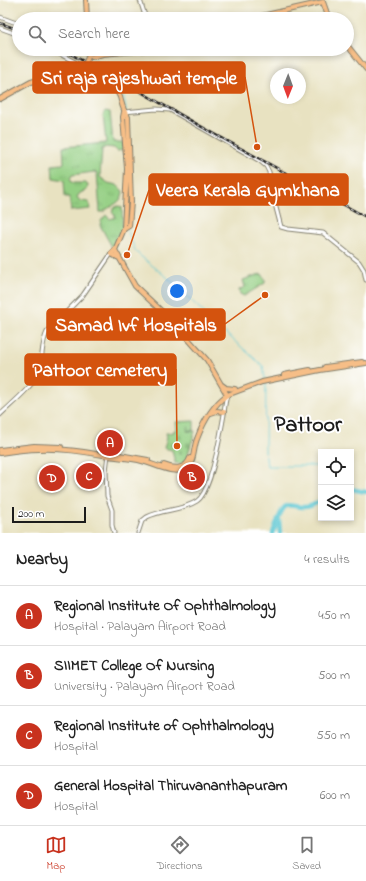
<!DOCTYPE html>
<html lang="en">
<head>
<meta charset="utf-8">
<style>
	body { margin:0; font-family:"Indie Flower",sans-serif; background:#f2f2f2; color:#222 }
	.controls { position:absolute; right:12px; bottom:12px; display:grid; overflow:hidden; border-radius:0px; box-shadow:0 2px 6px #0003 }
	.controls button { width:36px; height:36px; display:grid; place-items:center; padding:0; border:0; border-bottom:1px solid #e0e0e0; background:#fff; color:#222; font:20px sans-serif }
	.compass { position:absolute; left:270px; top:68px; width:36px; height:36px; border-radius:50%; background:#fff; box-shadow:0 2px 6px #0003; rotate:181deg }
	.scale { position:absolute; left:12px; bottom:10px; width:74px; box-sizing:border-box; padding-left:4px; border:2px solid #1c1c1c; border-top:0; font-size:11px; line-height:14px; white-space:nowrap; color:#1c1c1c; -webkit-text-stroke:3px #fff; paint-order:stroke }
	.you { position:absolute; left:177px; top:291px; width:14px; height:14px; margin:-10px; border:3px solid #fff; border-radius:50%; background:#1a73e8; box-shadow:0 0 0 6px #1a73e833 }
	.badge { display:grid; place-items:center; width:26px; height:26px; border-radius:50%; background:#c8321e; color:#fff; font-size:13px; font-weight:700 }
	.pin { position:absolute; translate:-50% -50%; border:2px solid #fff; box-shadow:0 1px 4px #0006 }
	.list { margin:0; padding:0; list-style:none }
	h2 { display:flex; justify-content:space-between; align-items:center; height:52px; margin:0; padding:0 16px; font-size:17px }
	h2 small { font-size:13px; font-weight:400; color:#767676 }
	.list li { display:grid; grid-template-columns:26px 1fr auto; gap:12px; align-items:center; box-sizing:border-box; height:60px; padding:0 16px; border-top:1px solid #e0e0e0 }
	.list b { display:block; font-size:15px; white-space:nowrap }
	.list p { margin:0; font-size:13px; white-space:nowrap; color:#767676 }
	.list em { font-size:13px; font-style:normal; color:#767676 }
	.icon { flex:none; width:22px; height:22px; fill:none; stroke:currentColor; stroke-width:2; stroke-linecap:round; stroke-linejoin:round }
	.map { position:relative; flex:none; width:366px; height:533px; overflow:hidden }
	.search { position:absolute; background:#fff; box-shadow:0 2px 6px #0003; left:12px; right:12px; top:12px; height:44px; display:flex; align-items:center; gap:10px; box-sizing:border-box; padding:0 14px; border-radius:22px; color:#767676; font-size:15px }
	.sheet { height:292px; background:#fff }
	nav { display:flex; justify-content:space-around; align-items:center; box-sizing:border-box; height:56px; border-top:1px solid #e0e0e0; background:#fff; font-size:11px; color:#767676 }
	nav a { display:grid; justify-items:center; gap:2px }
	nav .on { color:#c8321e }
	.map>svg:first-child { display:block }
	.grass { fill:url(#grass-tufts); stroke:#587650 }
	.cemetery { fill:url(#cemetery-stones); stroke:#587650 }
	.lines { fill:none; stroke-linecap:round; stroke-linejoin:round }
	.stream { stroke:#5ac6d1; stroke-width:1 }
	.river { stroke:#5ac6d1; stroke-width:4.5 }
	.minor-casing { stroke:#827f6e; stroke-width:5 }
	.major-casing { stroke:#827f6e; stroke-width:6 }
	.minor { stroke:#fff; stroke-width:3 }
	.major { stroke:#f6be87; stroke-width:4 }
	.rail-casing { stroke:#1c1c1c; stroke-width:2.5 }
	.rail { stroke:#fff; stroke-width:1; stroke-dasharray:3; stroke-linecap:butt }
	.major-bridge-casing { stroke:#827f6e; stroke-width:6; stroke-linecap:butt }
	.major-bridge { stroke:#f6be87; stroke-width:4 }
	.labels { text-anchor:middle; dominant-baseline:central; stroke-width:4; stroke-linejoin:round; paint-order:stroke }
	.district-label { font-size:22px; font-weight:bold; fill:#1c1c1c; stroke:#fff }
	.leader { fill:none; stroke:#d4530e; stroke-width:1.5 }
	.callout-dot { fill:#d4530e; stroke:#fff; stroke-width:1.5 }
	.callout { fill:#d4530e; stroke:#d4530e; stroke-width:1.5 }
	.callout-label { font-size:19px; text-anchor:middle; font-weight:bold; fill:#fff }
</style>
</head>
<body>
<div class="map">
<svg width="366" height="533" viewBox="0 0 366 533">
	<defs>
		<pattern id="grass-tufts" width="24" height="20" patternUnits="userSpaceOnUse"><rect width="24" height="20" fill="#94cf83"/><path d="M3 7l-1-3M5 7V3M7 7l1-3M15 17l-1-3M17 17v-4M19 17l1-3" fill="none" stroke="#7fb171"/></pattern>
		<pattern id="cemetery-stones" width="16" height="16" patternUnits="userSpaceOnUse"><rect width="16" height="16" fill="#94cf83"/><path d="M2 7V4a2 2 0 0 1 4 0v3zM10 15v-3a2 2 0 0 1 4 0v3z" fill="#7fb171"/></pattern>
	</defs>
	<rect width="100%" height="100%" fill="#fff"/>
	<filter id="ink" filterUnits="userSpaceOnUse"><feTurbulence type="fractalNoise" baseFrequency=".025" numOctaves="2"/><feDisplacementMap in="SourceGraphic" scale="8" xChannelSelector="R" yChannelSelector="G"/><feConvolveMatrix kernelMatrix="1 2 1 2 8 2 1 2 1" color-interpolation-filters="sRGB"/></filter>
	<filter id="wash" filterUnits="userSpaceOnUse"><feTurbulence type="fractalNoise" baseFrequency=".012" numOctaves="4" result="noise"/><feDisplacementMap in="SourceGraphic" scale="16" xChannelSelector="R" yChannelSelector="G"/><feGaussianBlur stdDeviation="0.9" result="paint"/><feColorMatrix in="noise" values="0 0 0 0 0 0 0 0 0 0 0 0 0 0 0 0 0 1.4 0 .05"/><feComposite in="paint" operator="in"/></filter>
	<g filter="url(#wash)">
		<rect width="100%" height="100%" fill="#e8e2c1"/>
		<path class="grass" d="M105 111 110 112 113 142H123L125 150 117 151 114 148 106 147 102 149 100 177 108 183 117 185 123 191C123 203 111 205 103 212H100L97 173 94 172 72 175 70 179 72 183H86L88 185 87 190 80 193 77 197 80 201 89 202 90 209 71 211 69 197H65L64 180 53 178 52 165 63 164 64 163 63 147 106 143 103 115Z
			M118 206 122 207 123 228 115 245 112 247 100 225 101 221 106 215 110 219 116 217 112 212 114 208Z
			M262 274 265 279V283L244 296 240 294 239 290 245 287 243 280 257 275Z"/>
		<path class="cemetery" d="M194 421V430L187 431H195L185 464H183L175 463 172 450 164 448 167 437 166 433 174 432V430H177L176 422Z"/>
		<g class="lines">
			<path class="stream" d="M92 59 116 71
				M120 84 125 102 126 110
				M127 229 135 250 138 254 169 279 222 330 263 366 265 379
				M266 383 265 450 267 466H321"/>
			<path class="river" d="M351 489 366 492
				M279 520 280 533
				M273 533C274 529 281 512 283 509 288 502 297 508 304 507 311 507 315 504 321 500"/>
		</g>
	</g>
	<g filter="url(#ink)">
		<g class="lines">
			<g class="minor-casing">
				<path id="minor" d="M140 0 146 19
					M0 17 19 24
					M0 28 19 35
					M50 49 75 62 81 67H84
					M124 112 156 109 170 110 260 161 266 166 269 172 274 200 281 227 288 229 323 233 359 262 364 270 366 280
					M0 415C11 404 34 386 39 371 43 358 41 344 47 332L83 295 111 254
					M108 454 106 471 107 496 112 510V525L114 533
					M138 533 142 521 147 517C162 509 182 511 197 501 211 492 220 437 223 420 225 412 224 404 227 396"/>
			</g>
			<g class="major-casing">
				<path id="major" d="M86 0 87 19
					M248 19 323 2 329 19
					M347 45 366 69
					M85 49 89 56
					M89 49 102 54
					M91 57 103 54 156 49
					M87 72V69C101 73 114 83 120 97 122 104 123 111 128 117L131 202 129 226 124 229
					M0 99 31 82 45 78 80 71 83 74 89 73
					M115 250 135 286 173 322 207 360 226 393
					M119 258 111 254 115 250 124 229 127 169 123 117 124 112
					M325 367 362 362
					M284 375 310 370
					M222 385 226 388 235 389
					M211 413 217 411 224 412
					M0 450 34 446 61 447
					M0 453C13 451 26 449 39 449 63 448 85 452 109 456 120 458 131 458 142 461 154 464 174 475 185 469 195 464 193 448 197 439 203 423 213 405 227 395L262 382 320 370 366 363
					M108 453 148 460
					M164 465C174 469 186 470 190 458"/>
			</g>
			<use href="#minor" class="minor"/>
			<use href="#major" class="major"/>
			<g class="rail-casing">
				<path id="rail" d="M0 23 19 30
					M61 49 134 88 200 126 366 217"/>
			</g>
			<use href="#rail" class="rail"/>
			<g class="major-bridge-casing">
				<path id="major-bridge" d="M84 67 88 57"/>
			</g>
			<use href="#major-bridge" class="major-bridge"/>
		</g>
	</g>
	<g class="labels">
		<g class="district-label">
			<text x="308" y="426">Pattoor</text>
		</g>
	</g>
	<path class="leader" d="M257 147L245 77M127 255L149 190M265 295L225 324M177 446L176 369"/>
	<g class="callout-dot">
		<circle cx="257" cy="147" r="4"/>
		<circle cx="127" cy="255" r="4"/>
		<circle cx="265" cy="295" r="4"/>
		<circle cx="177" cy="446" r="4"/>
	</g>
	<g class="callout">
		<rect x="33" y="62" width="212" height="31" rx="4"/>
		<rect x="149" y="174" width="199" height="31" rx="4"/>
		<rect x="47" y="309" width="178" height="31" rx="4"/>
		<rect x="25" y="354" width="151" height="31" rx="4"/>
	</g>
	<g class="callout-label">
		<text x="139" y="84">Sri raja rajeshwari temple</text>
		<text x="248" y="196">Veera Kerala Gymkhana</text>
		<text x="136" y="331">Samad Ivf Hospitals</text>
		<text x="100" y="376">Pattoor cemetery</text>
	</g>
</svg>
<div class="controls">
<button><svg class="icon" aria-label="locate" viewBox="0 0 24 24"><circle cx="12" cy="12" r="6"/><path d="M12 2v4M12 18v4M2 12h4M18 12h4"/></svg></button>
<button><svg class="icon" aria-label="layers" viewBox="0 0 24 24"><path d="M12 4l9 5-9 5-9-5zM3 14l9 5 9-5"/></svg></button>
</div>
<svg class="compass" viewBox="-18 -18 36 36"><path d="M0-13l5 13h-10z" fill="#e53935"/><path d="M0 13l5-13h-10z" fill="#767676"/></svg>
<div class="scale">200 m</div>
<div class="you"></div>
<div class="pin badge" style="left:110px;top:443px">A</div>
<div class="pin badge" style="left:192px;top:477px">B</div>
<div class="pin badge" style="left:89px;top:476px">C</div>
<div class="pin badge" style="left:52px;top:478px">D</div>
<div class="search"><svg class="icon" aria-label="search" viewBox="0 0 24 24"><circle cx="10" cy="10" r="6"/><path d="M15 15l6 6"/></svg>Search here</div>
</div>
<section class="sheet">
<h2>Nearby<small>4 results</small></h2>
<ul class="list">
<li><span class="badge">A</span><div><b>Regional Institute Of Ophthalmology</b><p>Hospital · Palayam Airport Road</p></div><em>450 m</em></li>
<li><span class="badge">B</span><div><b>SIIMET College Of Nursing</b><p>University · Palayam Airport Road</p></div><em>500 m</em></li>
<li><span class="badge">C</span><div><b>Regional Institute of Ophthalmology</b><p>Hospital</p></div><em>550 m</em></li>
<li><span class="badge">D</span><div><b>General Hospital Thiruvananthapuram</b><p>Hospital</p></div><em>600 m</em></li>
</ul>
</section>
<nav>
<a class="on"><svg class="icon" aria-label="map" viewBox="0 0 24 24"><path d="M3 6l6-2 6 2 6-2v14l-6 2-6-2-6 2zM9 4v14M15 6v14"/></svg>Map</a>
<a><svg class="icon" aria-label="directions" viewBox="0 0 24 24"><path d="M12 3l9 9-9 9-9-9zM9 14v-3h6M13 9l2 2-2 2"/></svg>Directions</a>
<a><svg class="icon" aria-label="saved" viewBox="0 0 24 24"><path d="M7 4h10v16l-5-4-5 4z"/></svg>Saved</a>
</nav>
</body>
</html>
